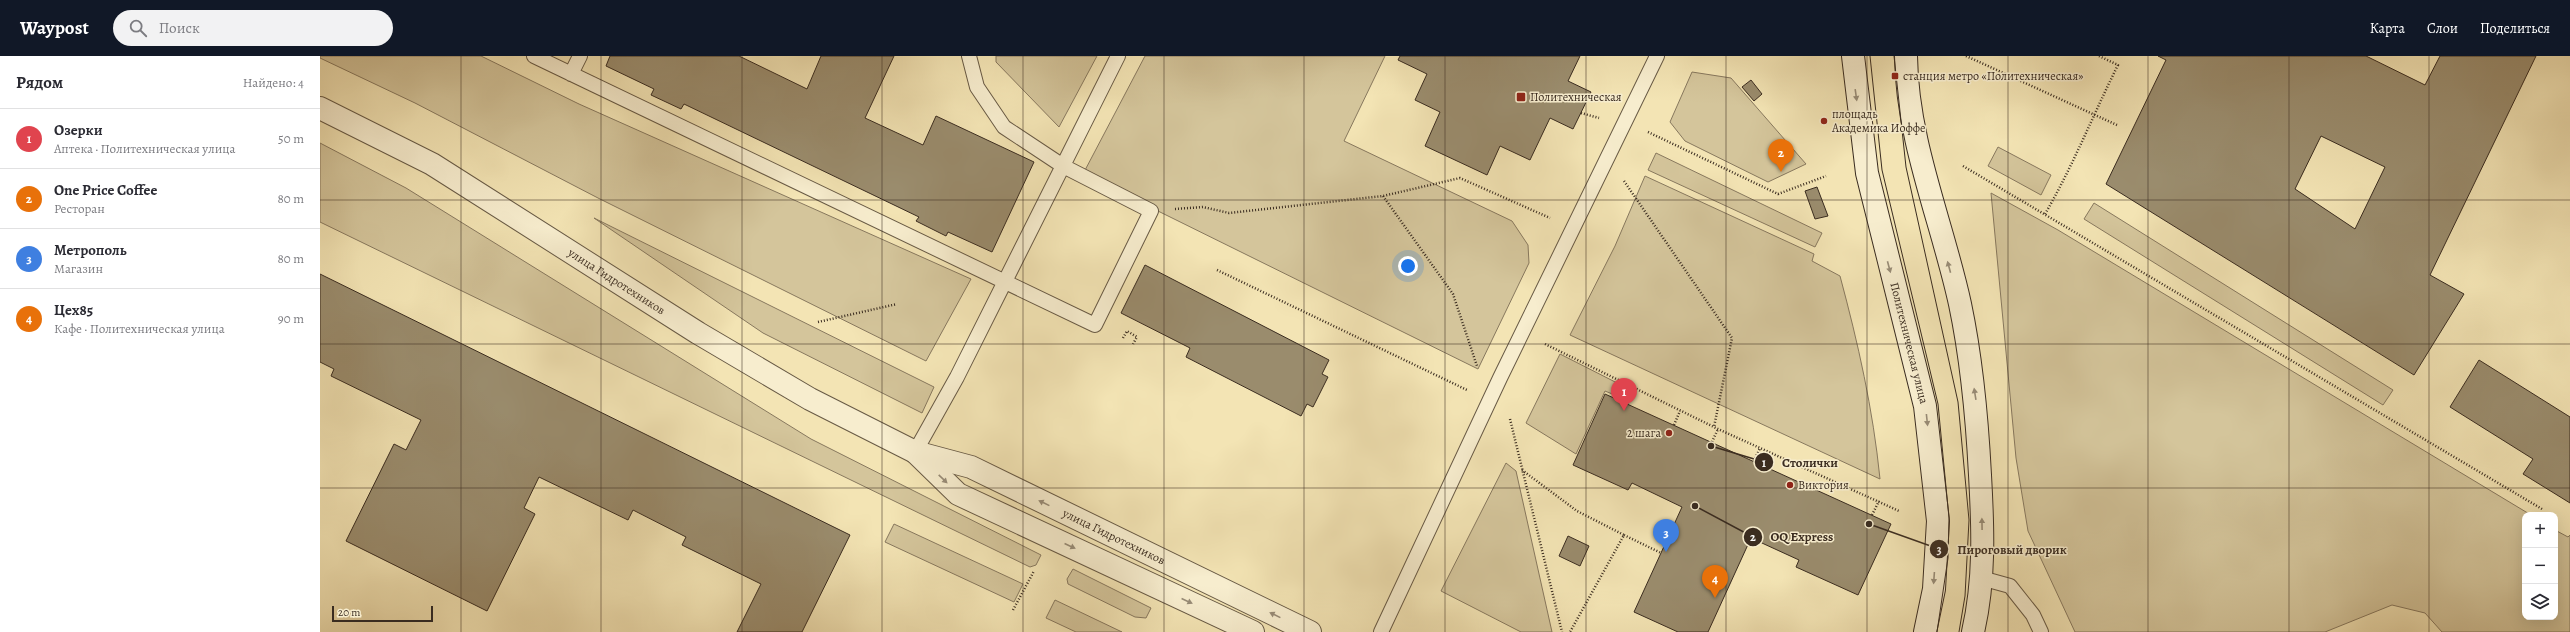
<!DOCTYPE html>
<html lang="ru">
<head>
<meta charset="utf-8">
<style>
	body { margin:0; font-family:Alegreya,serif; background:#f2f2f3; color:#2b2b33 }
	.controls { position:absolute; right:12px; bottom:12px; display:grid; overflow:hidden; border-radius:8px; box-shadow:0 4px 16px #0002 }
	.controls button { width:36px; height:36px; display:grid; place-items:center; padding:0; border:0; border-bottom:1px solid #e1e1e2; background:#fff; color:#2b2b33; font:20px sans-serif }
	.scale { position:absolute; left:12px; bottom:10px; width:101px; box-sizing:border-box; padding-left:4px; border:2px solid #3a2c20; border-top:0; font-size:11px; line-height:14px; white-space:nowrap; color:#3a2c20; -webkit-text-stroke:3px #f7edce; paint-order:stroke }
	.you { position:absolute; left:1088px; top:210px; width:14px; height:14px; margin:-10px; border:3px solid #fff; border-radius:50%; background:#1a73e8; box-shadow:0 0 0 6px #1a73e833 }
	.badge { display:grid; place-items:center; width:26px; height:26px; border-radius:50%; background:#111827; color:#fff; font-size:13px; font-weight:700 }
	.pin { position:absolute; translate:-50% -33px; filter:drop-shadow(0 1px 2px #0008) }
	.pin::after { content:''; position:absolute; top:21px; width:14px; height:12px; background:inherit; clip-path:polygon(0 0,100% 0,50% 100%) }
	.list { margin:0; padding:0; list-style:none }
	h2 { display:flex; justify-content:space-between; align-items:center; height:52px; margin:0; padding:0 16px; font-size:17px }
	h2 small { font-size:13px; font-weight:400; color:#7c7c81 }
	.list li { display:grid; grid-template-columns:26px 1fr auto; gap:12px; align-items:center; box-sizing:border-box; height:60px; padding:0 16px; border-top:1px solid #e1e1e2 }
	.list b { display:block; font-size:15px; white-space:nowrap }
	.list p { margin:0; font-size:13px; white-space:nowrap; color:#7c7c81 }
	.list em { font-size:13px; font-style:normal; color:#7c7c81 }
	.icon { flex:none; width:22px; height:22px; fill:none; stroke:currentColor; stroke-width:2; stroke-linecap:round; stroke-linejoin:round }
	.map { position:relative; flex:none; width:2250px; height:576px; overflow:hidden }
	header { display:flex; align-items:center; gap:24px; box-sizing:border-box; height:56px; padding:0 20px; background:#111827; color:#fff }
	header strong { font-size:19px }
	nav { display:flex; gap:22px; margin-inline-start:auto; font-size:14px }
	.search { width:280px; height:36px; background:#f2f2f3; display:flex; align-items:center; gap:10px; box-sizing:border-box; padding:0 14px; border-radius:22px; color:#7c7c81; font-size:15px }
	main { display:flex }
	aside { flex:1; background:#fff }
	.map>svg:first-child { display:block }
	.green { fill:#d4c59b; stroke:#87785e }
	.building { fill:#9a8c6d; stroke:#3a2c20; fill-rule:evenodd }
	.lines { fill:none; stroke-linecap:round; stroke-linejoin:round }
	.service-casing { stroke:#685a45; stroke-width:16 }
	.tertiary-casing { stroke:#685a45; stroke-width:24 }
	.secondary-casing { stroke:#3a2c20; stroke-width:24 }
	.path { stroke:#3a2c20; stroke-width:2.5; stroke-dasharray:1 2; stroke-linecap:butt }
	.service { stroke:#f7edce; stroke-width:14 }
	.tertiary { stroke:#f7edce; stroke-width:22 }
	.secondary { stroke:#f7edce; stroke-width:22 }
	.tram { stroke:#3a2c20; stroke-width:1 }
	.oneway { fill:#988c77 }
	.grid { fill:none; stroke:#3a2c20; stroke-width:1; stroke-opacity:0.55 }
	.poi-dot { fill:#8f2418; stroke:#f7edce; stroke-width:1.5 }
	.labels { text-anchor:middle; dominant-baseline:central; stroke-width:3; stroke-linejoin:round; paint-order:stroke }
	.poi-label { font-size:12px; fill:#3a2c20; stroke:#f7edce; text-anchor:start }
	.street-label { font-size:12px; fill:#3a2c20; stroke:#f7edce }
	.leader { fill:none; stroke:#3a2c20; stroke-width:1.5 }
	.callout-dot { fill:#3a2c20; stroke:#f7edce; stroke-width:1.5 }
	.mark-label { font-size:12px; text-anchor:middle; font-weight:bold; fill:#fff }
	.callout-label { font-size:13px; text-anchor:middle; font-weight:bold; fill:#3a2c20; stroke:#f7edce; stroke-width:3; stroke-linejoin:round; paint-order:stroke }
</style>
</head>
<body>
<header>
<strong>Waypost</strong>
<div class="search"><svg class="icon" aria-label="search" viewBox="0 0 24 24"><circle cx="10" cy="10" r="6"/><path d="M15 15l6 6"/></svg>Поиск</div>
<nav><a>Карта</a><a>Слои</a><a>Поделиться</a></nav>
</header>
<main>
<aside>
<h2>Рядом<small>Найдено: 4</small></h2>
<ul class="list">
<li><span class="badge" style="background:#e0444e">1</span><div><b>Озерки</b><p>Аптека · Политехническая улица</p></div><em>50 m</em></li>
<li><span class="badge" style="background:#e8710a">2</span><div><b>One Price Coffee</b><p>Ресторан</p></div><em>80 m</em></li>
<li><span class="badge" style="background:#3f7fe0">3</span><div><b>Метрополь</b><p>Магазин</p></div><em>80 m</em></li>
<li><span class="badge" style="background:#e8710a">4</span><div><b>Цех85</b><p>Кафе · Политехническая улица</p></div><em>90 m</em></li>
</ul>
</aside>
<div class="map">
<svg width="2250" height="576" viewBox="0 0 2250 576">
	<rect width="100%" height="100%" fill="#f3e4b4"/>
	<filter id="stains"><feTurbulence type="fractalNoise" baseFrequency=".005" numOctaves="4"/><feColorMatrix values="0 0 0 0 .2 0 0 0 0 .09 0 0 0 0 .02 0 0 0 .5 -.17"/></filter>
	<radialGradient id="worn" r=".72"><stop offset=".6" stop-color="#630" stop-opacity="0"/><stop offset="1" stop-color="#630" stop-opacity=".3"/></radialGradient>
	<path class="green" d="M0 0H161L259 48 651 223 606 305 278 142 95 47 0 2Z
		M676 0H777L739 71 676 6Z
		M825 0H1065L1024 85 1192 165 1208 189 1209 207 1158 313 763 118Z
		M1372 16 1411 22 1486 108 1448 126 1365 85 1350 66Z
		M0 87 86 132 491 383 721 499 716 509 710 511 0 166Z
		M1678 91 1731 119 1721 139 1668 110Z
		M1336 97 1502 177 1495 191 1328 114Z
		M1325 120 1494 198 1492 205 1520 220C1538 287 1553 353 1560 423L1250 279 1295 190Z
		M1671 137 1738 174 2211 459H2205V561H2235V474L2248 481 2250 479V576H2122L2105 557 2072 549 2005 576H1755L1708 475 1696 402Z
		M1774 147 2073 334 2063 349 1764 163Z
		M274 162 614 331 602 357 443 277Z
		M1240 298 1307 332 1302 342 1285 335 1256 398 1206 367Z
		M1186 407 1196 415 1232 576H1201L1121 535Z
		M574 468 703 528 694 546 565 486Z
		M753 513 831 552 826 562 815 561 748 528 747 523Z
		M735 544 802 576H756L726 562Z"/>
	<path class="building" d="M290 0H419L487 33 501 0H574L545 62 603 89 616 60 714 106 672 196 628 176 626 180 596 165 599 161 364 48 361 53 331 39 334 33 286 10Z
		M1080 0H1260L1248 25 1271 36 1253 73 1230 62 1210 104 1180 90 1167 119 1105 90 1120 56 1095 44 1107 18 1078 4Z
		M1838 0H2046L2105 29 2120 0H2216L2110 219 2144 238 2094 319 1786 128 1846 4ZM2001 80 2065 111 2035 173 1975 133Z
		M1431 24 1442 38 1434 45 1422 31Z
		M1497 131 1508 160 1495 163 1485 135Z
		M825 209 1009 304 1002 318 1008 321 993 351 987 348 981 360 866 301 870 292 801 257Z
		M0 218 530 479 482 576H417L441 528 362 489 366 481 313 454 308 464 219 421 204 452 215 458 167 555 26 485 74 388 86 394 101 364 11 320 14 313 0 306Z
		M2159 304 2250 361V447L2203 418 2213 403 2130 351Z
		M1285 338 1571 468 1538 539 1476 511 1479 504 1431 482 1388 576H1358L1314 556 1362 451 1312 427 1308 434 1253 409Z
		M1248 480 1269 490 1260 510 1239 500Z"/>
	<g class="lines">
		<g class="service-casing">
			<path id="service" d="M214 0 775 269 831 155 743 110 684 71 657 31 649 0
				M251 18 260 0
				M595 396 637 321 798 0
				M1661 522 1690 530 1713 559 1721 576
				M1061 576 1180 322 1337 0"/>
		</g>
		<g class="tertiary-casing">
			<g id="tertiary">
				<path id="s1" d="M0 52 112 108 378 277 490 343 595 396 651 411 990 576"/>
				<path d="M597 398 638 438 933 576"/>
			</g>
		</g>
		<g class="secondary-casing">
			<g id="secondary">
				<path id="s2" d="M1533 0 1547 117 1605 350 1618 465 1614 533 1605 576"/>
				<path d="M1586 0C1587 86 1622 165 1640 248 1652 305 1657 361 1660 419 1663 472 1665 524 1653 576"/>
			</g>
		</g>
		<path class="path" d="M1646 0 1797 69
			M1261 57 1279 62
			M1328 76 1458 138 1506 120
			M1643 110 2222 453
			M1304 125 1412 282 1394 371
			M1063 140 1133 238 1157 310
			M855 153 883 151 909 157 1063 140 1140 122 1230 162
			M1725 158C1753 110 1773 59 1798 9L1779 0
			M897 214 1147 334
			M498 266 577 248
			M803 282 807 275 817 281 813 288
			M1225 288 1398 373 1579 455
			M1307 347 1314 333
			M1190 363 1242 576
			M1354 369 1360 355
			M1392 386 1398 373
			M1434 405 1440 392
			M1202 414 1257 455 1304 479 1250 576
			M1552 459 1559 445
			M1304 479 1341 497
			M693 554 714 515"/>
		<use href="#service" class="service"/>
		<use href="#tertiary" class="tertiary"/>
		<use href="#secondary" class="secondary"/>
		<path class="tram" d="M1550 0 1562 114 1618 348 1629 462 1628 502 1617 576
			M1574 0 1586 111 1638 346 1649 464 1645 540 1639 576"/>
	</g>
	<defs><path id="oneway-solid" d="M-6-.8H1V-3.2L6.5 0L1 3.2V.8H-6Z"/></defs>
	<g class="oneway">
		<use href="#oneway-solid" transform="translate(1536 39) rotate(82)"/>
		<use href="#oneway-solid" transform="translate(1569 211) rotate(75)"/>
		<use href="#oneway-solid" transform="translate(1629 211) rotate(-105)"/>
		<use href="#oneway-solid" transform="translate(1655 338) rotate(-99)"/>
		<use href="#oneway-solid" transform="translate(1607 364) rotate(84)"/>
		<use href="#oneway-solid" transform="translate(623 423) rotate(44)"/>
		<use href="#oneway-solid" transform="translate(724 447) rotate(-154)"/>
		<use href="#oneway-solid" transform="translate(1662 468) rotate(-91)"/>
		<use href="#oneway-solid" transform="translate(750 490) rotate(25)"/>
		<use href="#oneway-solid" transform="translate(1614 522) rotate(94)"/>
		<use href="#oneway-solid" transform="translate(867 545) rotate(25)"/>
		<use href="#oneway-solid" transform="translate(955 559) rotate(-154)"/>
	</g>
	<path class="grid" d="M141 0V576M281 0V576M422 0V576M562 0V576M703 0V576M844 0V576M984 0V576M1125 0V576M1266 0V576M1406 0V576M1547 0V576M1688 0V576M1828 0V576M1969 0V576M2109 0V576M0 144H2250M0 288H2250M0 432H2250"/>
	<g class="poi-dot">
		<rect x="1571" y="16" width="8" height="8" rx="2"/>
		<rect x="1196" y="36" width="10" height="10" rx="2"/>
		<circle cx="1504" cy="65" r="4"/>
		<circle cx="1349" cy="377" r="4"/>
		<circle cx="1470" cy="429" r="4"/>
	</g>
	<g class="labels">
		<g class="poi-label">
			<text x="1583" y="20">станция метро «Политехническая»</text>
			<text x="1210" y="41">Политехническая</text>
			<text x="1512" y="58">площадь<tspan x="1512" dy="14">Академика Иоффе</tspan></text>
			<text x="1341" y="377" text-anchor="end">2 шага</text>
			<text x="1478" y="429">Виктория</text>
		</g>
		<g class="street-label">
			<text stroke="none"><textPath href="#s1" startOffset="344">улица Гидротехников</textPath></text>
			<text stroke="none"><textPath href="#s2" startOffset="293">Политехническая улица</textPath></text>
			<text stroke="none"><textPath href="#s1" startOffset="905">улица Гидротехников</textPath></text>
		</g>
	</g>
	<path class="leader" d="M1391 390L1444 406M1375 450L1433 481M1549 468L1619 493"/>
	<g class="callout-dot">
		<circle cx="1391" cy="390" r="4"/>
		<circle cx="1375" cy="450" r="4"/>
		<circle cx="1549" cy="468" r="4"/>
		<circle cx="1444" cy="406" r="10"/>
		<circle cx="1433" cy="481" r="10"/>
		<circle cx="1619" cy="493" r="10"/>
	</g>
	<g class="mark-label">
		<text x="1444" y="411">1</text>
		<text x="1433" y="485">2</text>
		<text x="1619" y="498">3</text>
	</g>
	<g class="callout-label">
		<text x="1490" y="411">Столички</text>
		<text x="1482" y="485">OQ Express</text>
		<text x="1692" y="498">Пироговый дворик</text>
	</g>
	<rect width="100%" height="100%" filter="url(#stains)"/>
	<rect width="100%" height="100%" fill="url(#worn)"/>
</svg>
<div class="controls">
<button>+</button>
<button>−</button>
<button><svg class="icon" aria-label="layers" viewBox="0 0 24 24"><path d="M12 4l9 5-9 5-9-5zM3 14l9 5 9-5"/></svg></button>
</div>
<div class="scale">20 m</div>
<div class="you"></div>
<div class="pin badge" style="left:1304px;top:355px;background:#e0444e">1</div>
<div class="pin badge" style="left:1461px;top:116px;background:#e8710a">2</div>
<div class="pin badge" style="left:1346px;top:496px;background:#3f7fe0">3</div>
<div class="pin badge" style="left:1395px;top:542px;background:#e8710a">4</div>
</div>
</main>
</body>
</html>
